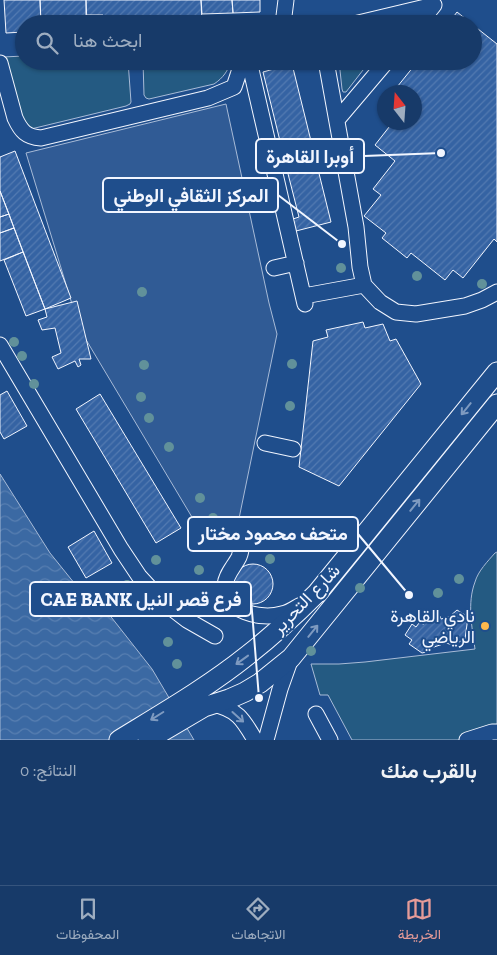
<!DOCTYPE html>
<html lang="ar">
<head>
<meta charset="utf-8">
<style>
	body { margin:0; font-family:"Zilla Slab",Vazirmatn,serif; background:#244571; color:#f1f3f6; direction:rtl }
	.compass { position:absolute; left:377px; top:85px; width:45px; height:45px; border-radius:50%; background:#173a69; box-shadow:0 1px 4px #0004; rotate:343deg }
	.list { margin:0; padding:0; list-style:none }
	h2 { display:flex; justify-content:space-between; align-items:center; height:65px; margin:0; padding:0 20px; font-size:21px }
	h2 small { font-size:16px; font-weight:400; color:#9eadc0 }
	.icon { flex:none; width:28px; height:28px; fill:none; stroke:currentColor; stroke-width:2; stroke-linecap:round; stroke-linejoin:round }
	.map { position:relative; flex:none; width:497px; height:740px; overflow:hidden; direction:ltr }
	.search { position:absolute; background:#173a69; box-shadow:0 1px 4px #0004; left:15px; right:15px; top:15px; height:55px; display:flex; align-items:center; gap:12px; box-sizing:border-box; padding:0 18px; border-radius:28px; color:#9eadc0; font-size:19px }
	.sheet { height:145px; background:#173a69 }
	nav { display:flex; justify-content:space-around; align-items:center; box-sizing:border-box; height:70px; border-top:1px solid #36547d; background:#173a69; font-size:14px; color:#9eadc0 }
	nav a { display:grid; justify-items:center; gap:2px }
	nav .on { color:#e69b98 }
	.map>svg:first-child { display:block }
	.green { fill:#245a82; stroke:#a8bbd7 }
	.parking { fill:#305b95; stroke:#a8bbd7 }
	.water { fill:url(#water-waves); stroke:#a8bbd7 }
	.building { fill:url(#building-hatch); stroke:#f2f6ff }
	.lines { fill:none; stroke-linecap:round; stroke-linejoin:round }
	.minor-casing { stroke:#f2f6ff; stroke-width:17 }
	.major-casing { stroke:#f2f6ff; stroke-width:21 }
	.minor { stroke:#1f4e8c; stroke-width:15 }
	.major { stroke:#1f4e8c; stroke-width:19 }
	.tree { fill:#61919a }
	.oneway { stroke:#7e9ac0 }
	.poi-dot { fill:#ffb74d; stroke:#1f4e8c; stroke-width:2 }
	.labels { text-anchor:middle; dominant-baseline:central; stroke-width:4; stroke-linejoin:round; paint-order:stroke }
	.street-label { font-size:18px; fill:#f2f6ff; stroke:#1f4e8c }
	.poi-label { font-size:18px; fill:#f2f6ff; stroke:#1f4e8c; text-anchor:end }
	.leader { fill:none; stroke:#f2f6ff; stroke-width:2 }
	.callout-dot { fill:#f2f6ff; stroke:#1f4e8c; stroke-width:2 }
	.callout { fill:#1f4e8c; stroke:#f2f6ff; stroke-width:2 }
	.callout-label { font-size:19px; text-anchor:middle; font-weight:bold; fill:#f2f6ff }
</style>
</head>
<body>
<div class="map">
<svg width="497" height="740" viewBox="0 0 497 740">
	<defs>
		<pattern id="water-waves" width="16" height="10" patternUnits="userSpaceOnUse" patternTransform="scale(1.25)"><rect width="16" height="10" fill="#3b69a3"/><path d="M0 5q4-4 8 0t8 0" fill="none" stroke="#587fb1"/></pattern>
		<pattern id="building-hatch" width="6" height="6" patternUnits="userSpaceOnUse" patternTransform="scale(1.25)"><rect width="6" height="6" fill="#3563a3"/><path d="M-1 1l2-2M0 6l6-6M5 7l2-2" fill="none" stroke="#537ab1"/></pattern>
	</defs>
	<rect width="100%" height="100%" fill="#1f4e8c"/>
	<path class="green" d="M24 56V61H128L131 102 130 104 126 106 31 129 25 125 3 57Z
		M143 61H231C228 71 223 78 214 84L149 99 146 98 144 95Z
		M339 61H370L346 92H343L342 89Z
		M497 552V740H352L328 695H320L311 664H339L365 662 475 649C472 627 467 603 475 582 478 571 488 561 495 553Z"/>
	<path class="parking" d="M226 104 269 303 277 334 235 538 211 549 85 338 72 304 26 153Z"/>
	<path class="water" d="M0 474 50 553 79 589 108 613 152 669 194 740H0Z"/>
	<path class="building" d="M4 0H40L41 24H24V32L6 33Z
		M40 0H86L87 24H41Z
		M86 0H201L202 24H103V15H86Z
		M201 0H232L233 13 202 14Z
		M232 0H260V12L233 13Z
		M457 12 472 24H448Z
		M473 25 497 44V242L494 239 463 278 453 270 445 280 411 253 407 258 382 238 386 233 364 216 381 195 373 189 395 161 375 145 393 122H414V92H393L418 61H473Z
		M292 64 331 222 296 231 293 219 299 217 285 162 276 164 271 143 280 141 263 72Z
		M15 151 71 298 45 309 0 191V157Z
		M0 191 9 214 0 217Z
		M9 214 14 228 0 233V217Z
		M14 228 23 252 0 261V233Z
		M23 252 45 309 26 316 4 260Z
		M77 301 91 359H79L81 365 78 367 75 361 58 369 52 357 61 353 55 328 42 330 38 320 47 317 45 309Z
		M363 322 365 328 383 324 390 341 396 339 421 384 339 486 299 467 313 341 328 337 326 330Z
		M7 391 27 426 4 439 0 432V395Z
		M100 394 181 528 156 543 76 409Z
		M94 531 112 563 86 578 68 547Z
		M233 584a20 20 0 1 1 40 0a20 20 0 1 1-40 0Z
		M457 610 468 617 465 639 453 645 446 643 431 648 430 651 422 653 409 644 412 640 405 635 412 624 416 627 419 623 424 624 423 620 440 616 441 619 449 617Z"/>
	<g class="lines">
		<g class="minor-casing">
			<path id="minor" d="M283 24 286 0
				M354 24 434 5
				M419 24 434 5
				M249 61 305 304
				M326 61 356 227 360 267 364 285 380 302 396 312 416 314 465 306 482 300 497 292
				M0 63 15 118C21 131 26 137 41 138L208 98 234 87 239 72 246 61
				M337 120 387 61
				M274 268 296 263
				M304 296 364 285
				M0 345 121 549 139 576 161 600 187 620 215 636
				M265 443 293 449
				M241 534C242 542 242 550 239 557 234 567 226 574 225 585 224 612 261 620 282 614 288 613 294 609 299 606
				M212 704C237 709 243 719 255 740
				M316 714 330 740
				M266 740 280 689 291 658
				M467 740 492 732H497"/>
		</g>
		<g class="major-casing">
			<path id="major" d="M119 740C163 713 208 687 248 655 272 636 295 615 317 593L497 372
				M148 740 204 707 229 699 245 692 260 683 291 658 497 404"/>
		</g>
		<use href="#minor" class="minor"/>
		<use href="#major" class="major"/>
	</g>
	<g class="tree">
		<circle cx="341" cy="268" r="5"/>
		<circle cx="417" cy="276" r="5"/>
		<circle cx="482" cy="284" r="5"/>
		<circle cx="142" cy="292" r="5"/>
		<circle cx="14" cy="342" r="5"/>
		<circle cx="22" cy="356" r="5"/>
		<circle cx="292" cy="364" r="5"/>
		<circle cx="144" cy="365" r="5"/>
		<circle cx="34" cy="384" r="5"/>
		<circle cx="141" cy="397" r="5"/>
		<circle cx="290" cy="406" r="5"/>
		<circle cx="149" cy="418" r="5"/>
		<circle cx="169" cy="447" r="5"/>
		<circle cx="200" cy="498" r="5"/>
		<circle cx="213" cy="518" r="5"/>
		<circle cx="270" cy="559" r="5"/>
		<circle cx="156" cy="560" r="5"/>
		<circle cx="199" cy="570" r="5"/>
		<circle cx="459" cy="579" r="5"/>
		<circle cx="127" cy="585" r="5"/>
		<circle cx="360" cy="588" r="5"/>
		<circle cx="438" cy="593" r="5"/>
		<circle cx="168" cy="642" r="5"/>
		<circle cx="311" cy="651" r="5"/>
		<circle cx="177" cy="664" r="5"/>
	</g>
	<defs><path id="oneway-shaft" d="M-6 0H5M1.5-3L5.5 0L1.5 3" fill="none" stroke-width="1.6" stroke-linecap="round" stroke-linejoin="round" transform="scale(1.25)"/></defs>
	<g class="oneway">
		<use href="#oneway-shaft" transform="translate(466 409) rotate(129)"/>
		<use href="#oneway-shaft" transform="translate(415 505) rotate(-51)"/>
		<use href="#oneway-shaft" transform="translate(313 631) rotate(-51)"/>
		<use href="#oneway-shaft" transform="translate(242 660) rotate(144)"/>
		<use href="#oneway-shaft" transform="translate(157 716) rotate(148)"/>
		<use href="#oneway-shaft" transform="translate(238 717) rotate(42)"/>
	</g>
	<circle class="poi-dot" cx="485" cy="626" r="5"/>
	<g class="labels">
		<g class="street-label">
			<text transform="translate(306 599) rotate(-46)">شارع التحرير</text>
		</g>
		<g class="poi-label">
			<text x="475" y="616">نادي القاهرة<tspan x="475" dy="21">الرياضي</tspan></text>
		</g>
	</g>
	<path class="leader" d="M441 153L364 156M342 244L278 195M409 595L358 534M259 698L251 599"/>
	<g class="callout-dot">
		<circle cx="441" cy="153" r="5"/>
		<circle cx="342" cy="244" r="5"/>
		<circle cx="409" cy="595" r="5"/>
		<circle cx="259" cy="698" r="5"/>
	</g>
	<g class="callout">
		<rect x="256" y="139" width="108" height="34" rx="5"/>
		<rect x="103" y="178" width="175" height="34" rx="5"/>
		<rect x="188" y="517" width="170" height="34" rx="5"/>
		<rect x="30" y="582" width="221" height="34" rx="5"/>
	</g>
	<g class="callout-label">
		<text x="310" y="163">أوبرا القاهرة</text>
		<text x="191" y="202">المركز الثقافي الوطني</text>
		<text x="273" y="540">متحف محمود مختار</text>
		<text x="141" y="606">CAE BANK فرع قصر النيل</text>
	</g>
</svg>
<svg class="compass" viewBox="-18 -18 36 36"><path d="M0-13l5 13h-10z" fill="#e53935"/><path d="M0 13l5-13h-10z" fill="#9eadc0"/></svg>
<div class="search"><svg class="icon" aria-label="search" viewBox="0 0 24 24"><circle cx="10" cy="10" r="6"/><path d="M15 15l6 6"/></svg>ابحث هنا</div>
</div>
<section class="sheet">
<h2>بالقرب منك<small>النتائج: 0</small></h2>
<ul class="list">
</ul>
</section>
<nav>
<a class="on"><svg class="icon" aria-label="map" viewBox="0 0 24 24"><path d="M3 6l6-2 6 2 6-2v14l-6 2-6-2-6 2zM9 4v14M15 6v14"/></svg>الخريطة</a>
<a><svg class="icon" aria-label="directions" viewBox="0 0 24 24"><path d="M12 3l9 9-9 9-9-9zM9 14v-3h6M13 9l2 2-2 2"/></svg>الاتجاهات</a>
<a><svg class="icon" aria-label="saved" viewBox="0 0 24 24"><path d="M7 4h10v16l-5-4-5 4z"/></svg>المحفوظات</a>
</nav>
</body>
</html>
